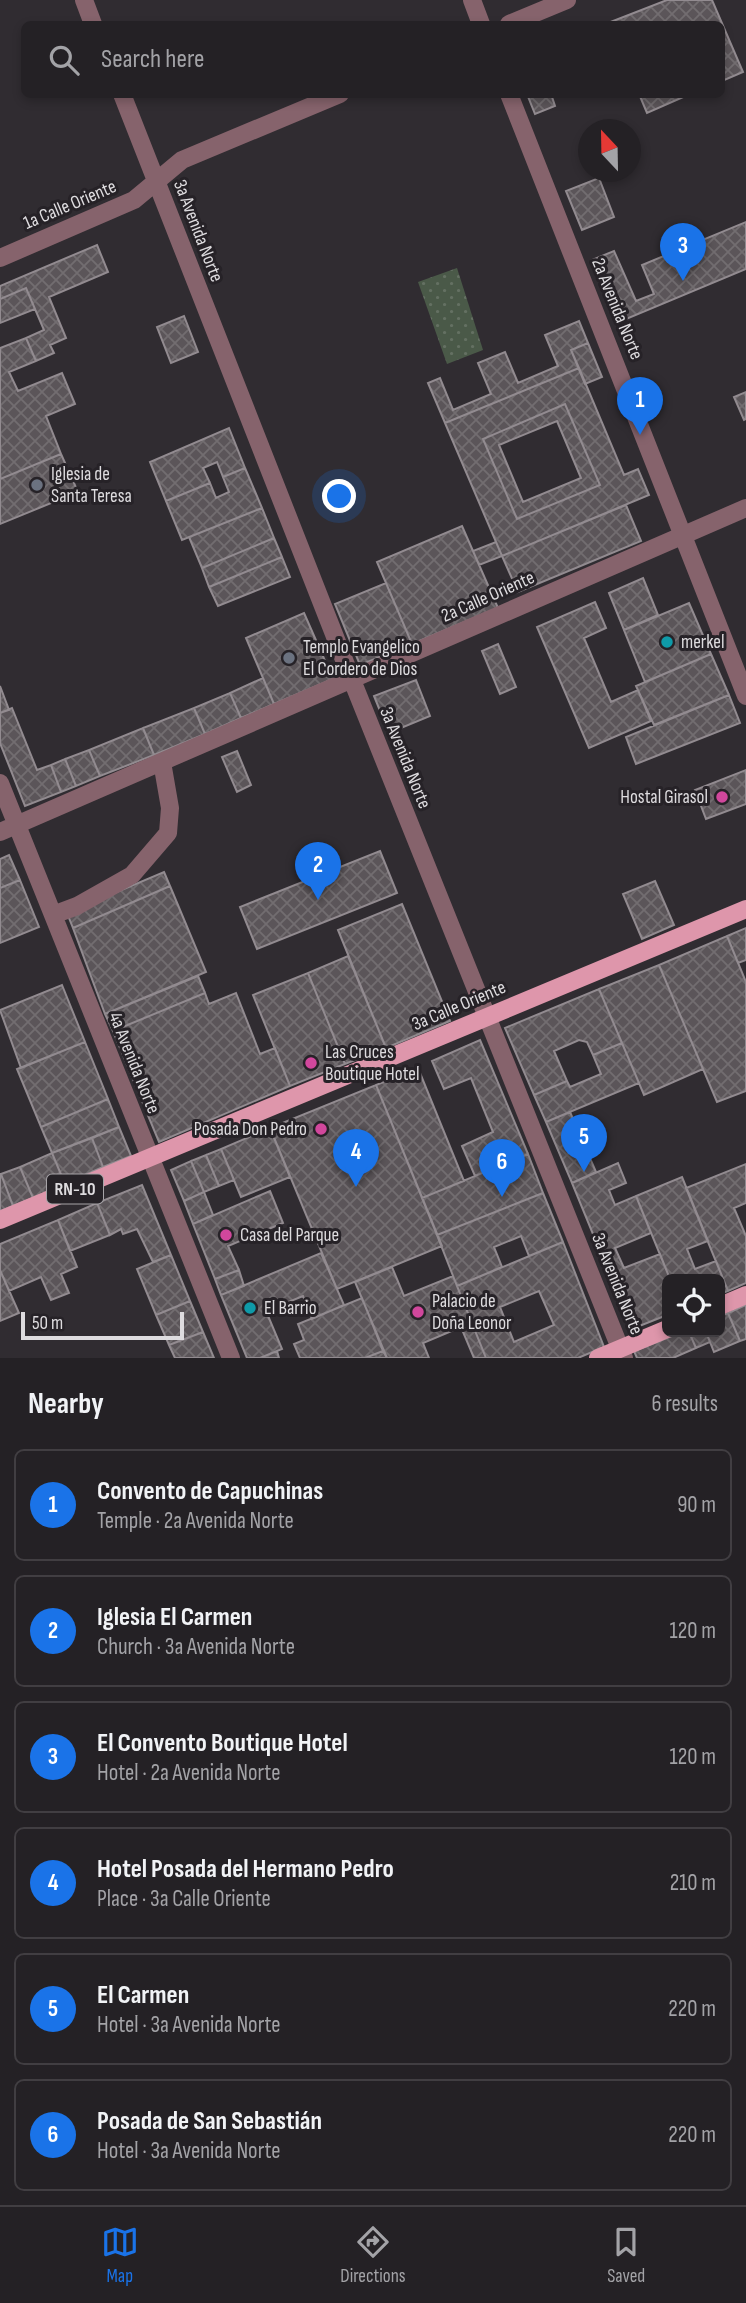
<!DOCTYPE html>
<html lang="en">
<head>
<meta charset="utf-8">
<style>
	body { margin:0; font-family:"Sofia Sans Condensed",sans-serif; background:#2c292d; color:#f1f3f6 }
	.controls { position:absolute; right:21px; bottom:21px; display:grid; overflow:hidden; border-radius:10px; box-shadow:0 4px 10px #0003 }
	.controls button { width:63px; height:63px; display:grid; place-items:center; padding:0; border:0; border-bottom:2px solid #413e42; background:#242125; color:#f1f3f6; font:35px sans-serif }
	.compass { position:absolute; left:578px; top:119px; width:63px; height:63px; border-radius:50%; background:#242125; box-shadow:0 4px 10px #0003; rotate:338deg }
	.scale { position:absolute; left:21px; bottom:18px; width:163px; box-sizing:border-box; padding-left:7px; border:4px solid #dedcdf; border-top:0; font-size:19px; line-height:24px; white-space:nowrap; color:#dedcdf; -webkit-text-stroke:5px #262227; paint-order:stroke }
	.you { position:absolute; left:340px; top:497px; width:24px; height:24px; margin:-18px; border:5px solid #fff; border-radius:50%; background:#1a73e8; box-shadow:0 0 0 10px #1a73e833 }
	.badge { display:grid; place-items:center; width:46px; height:46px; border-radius:50%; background:#1a73e8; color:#fff; font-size:23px; font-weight:700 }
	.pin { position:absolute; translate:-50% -58px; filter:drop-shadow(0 2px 4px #0008) }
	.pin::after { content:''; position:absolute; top:37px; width:24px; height:21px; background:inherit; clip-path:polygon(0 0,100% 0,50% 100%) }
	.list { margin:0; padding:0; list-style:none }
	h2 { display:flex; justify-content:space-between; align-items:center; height:91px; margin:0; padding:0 28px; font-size:30px }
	h2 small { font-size:23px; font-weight:400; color:#a3a3a7 }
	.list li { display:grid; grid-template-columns:46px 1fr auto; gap:21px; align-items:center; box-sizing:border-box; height:112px; margin:0 14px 14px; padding:0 14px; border:2px solid #413e42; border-radius:10px }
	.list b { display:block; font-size:26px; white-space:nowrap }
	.list p { margin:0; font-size:23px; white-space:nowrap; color:#a3a3a7 }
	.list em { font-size:23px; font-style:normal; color:#a3a3a7 }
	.icon { flex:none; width:38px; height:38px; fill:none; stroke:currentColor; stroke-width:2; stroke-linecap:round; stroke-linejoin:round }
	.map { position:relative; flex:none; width:746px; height:1358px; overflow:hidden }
	.search { position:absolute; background:#242125; box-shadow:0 4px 10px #0003; left:21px; right:21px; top:21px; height:77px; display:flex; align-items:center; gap:18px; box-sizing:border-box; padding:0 24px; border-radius:10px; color:#a3a3a7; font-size:26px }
	.sheet { height:847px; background:#242125 }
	nav { display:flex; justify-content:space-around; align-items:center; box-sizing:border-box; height:98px; border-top:2px solid #413e42; background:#242125; font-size:19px; color:#a3a3a7 }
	nav a { display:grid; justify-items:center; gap:4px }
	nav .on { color:#1a73e8 }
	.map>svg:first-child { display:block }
	.grass { fill:url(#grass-dots) }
	.building { fill:url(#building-cross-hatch); stroke:#928b90; stroke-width:2; fill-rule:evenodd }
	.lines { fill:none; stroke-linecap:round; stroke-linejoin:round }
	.minor { stroke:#86636c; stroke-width:18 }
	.major { stroke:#de96ab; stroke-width:18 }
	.worship-dot { fill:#6b7280; stroke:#262227; stroke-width:2.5 }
	.culture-dot { fill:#0f9aa8; stroke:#262227; stroke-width:2.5 }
	.hotel-dot { fill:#d1479c; stroke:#262227; stroke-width:2.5 }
	.labels { text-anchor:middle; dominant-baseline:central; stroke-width:6; stroke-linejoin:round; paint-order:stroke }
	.shield { fill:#262227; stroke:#a7a4a8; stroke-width:2 }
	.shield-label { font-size:18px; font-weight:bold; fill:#dedcdf }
	.street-label { font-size:19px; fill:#dedcdf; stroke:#262227 }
	.poi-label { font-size:19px; fill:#dedcdf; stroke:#262227; text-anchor:start }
</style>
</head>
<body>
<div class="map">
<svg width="746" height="1358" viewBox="0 0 746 1358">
	<defs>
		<pattern id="grass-dots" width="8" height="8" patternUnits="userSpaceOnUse" patternTransform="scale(1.75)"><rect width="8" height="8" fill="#4a5948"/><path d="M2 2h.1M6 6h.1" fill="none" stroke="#647062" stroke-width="1.8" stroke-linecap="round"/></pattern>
		<pattern id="building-cross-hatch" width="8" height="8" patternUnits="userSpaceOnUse" patternTransform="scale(1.75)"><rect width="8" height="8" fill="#5b5559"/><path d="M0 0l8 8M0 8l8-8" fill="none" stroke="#726d70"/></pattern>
	</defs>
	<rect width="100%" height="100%" fill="#302c31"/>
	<path class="grass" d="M457 268 483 350 447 364 418 282Z"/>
	<path class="building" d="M667 0H712L743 72 722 81V24L608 23Z
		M527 94H551L555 106 535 114Z
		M639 94H690L647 113Z
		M599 178 614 217 582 230 566 191Z
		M746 222V269L619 322 592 260 614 251 636 301 654 294 642 265Z
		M97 245 108 272 49 297 66 338 50 345 54 353 36 361 26 338 44 330 26 288 0 299V286Z
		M26 288 35 309 0 323V299Z
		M184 316 198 352 171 363 157 327Z
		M579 321 588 343 571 350 579 368 445 423 428 383 440 378 453 410 491 394 478 363 505 352 518 383 558 366 545 335Z
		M26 338 36 361 9 372 18 391 62 373 75 404 46 416 61 454 0 479V348Z
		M588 343 602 377 585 384 571 350Z
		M579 368 624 475 638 469 649 495 502 556 445 423ZM565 404 600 485 517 519 483 439Z
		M746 392V419L744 420 734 397Z
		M565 404 600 485 517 519 483 439ZM557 421 581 478 523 502 499 445Z
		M229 428 245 468 223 477 217 462 203 468 210 483 166 501 150 462Z
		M61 454 78 492 0 524V479Z
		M245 468 262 508 182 540 166 501 210 483 216 498 229 492 223 477Z
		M626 505 641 541 518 592 502 556Z
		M262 508 274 538 202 568 189 537Z
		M462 526 498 608 412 644 377 562Z
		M274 538 282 557 209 587 202 568Z
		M496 542 502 556 479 565 473 551Z
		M282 557 290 577 218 606 209 587Z
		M643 578 658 615 624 630 609 593Z
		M386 583 412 644 360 665 335 604Z
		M595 602 606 628 584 638 611 702 638 690 651 721 589 748 537 627Z
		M689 603 711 654 645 682 624 630Z
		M304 613 333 679 274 704 246 638Z
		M498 644 516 687 500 694 482 651Z
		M711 654 729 695 654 725 636 686Z
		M263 678 274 704 241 718 230 693Z
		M416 680 430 716 389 733 374 696Z
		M0 686 9 710 0 713Z
		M230 693 241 718 205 734 194 708Z
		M729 695 740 723 636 764 626 737Z
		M12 708 37 770 51 765 61 792 25 806 0 743V713Z
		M194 708 205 734 154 755 143 728Z
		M143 728 154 755 100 776 89 750Z
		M89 750 100 776 76 786 65 759Z
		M237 751 251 785 237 792 222 757Z
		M65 759 76 786 61 792 51 765Z
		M746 770V804L706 819 695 790Z
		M380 851 397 893 257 949 240 907Z
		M9 855 20 880 0 888V859Z
		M164 872 170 886 73 928 67 913Z
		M20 880 39 927 0 943V888Z
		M655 881 674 925 642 939 623 894Z
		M170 886 206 972 105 1014 73 928Z
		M402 904 450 1021 386 1048 338 930Z
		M746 928V960L738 963 727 936Z
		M727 936 746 982V1091L717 1102 659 965Z
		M348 956 386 1048 345 1064 308 973Z
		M659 965 703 1069 644 1095 599 989Z
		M308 973 345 1064 290 1086 253 995Z
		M198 976 205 993 113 1031 105 1014Z
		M62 985 85 1042 21 1068 0 1010Z
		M599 989 622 1043 593 1055 587 1042 579 1040 554 1051 567 1081 534 1095 505 1028Z
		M205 993 209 1004 236 993 260 1054 275 1048 290 1086 159 1142 113 1031Z
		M480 1040 528 1154 475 1176 462 1146 493 1132 471 1078 444 1089 432 1061Z
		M85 1042 108 1099 41 1127 17 1069Z
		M622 1043 639 1083 546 1122 534 1095 567 1081 570 1087 601 1074 593 1055Z
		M418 1068 464 1181 422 1198 376 1085Z
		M376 1085 442 1246 337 1289 270 1128Z
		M108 1099 119 1127 52 1153 41 1127Z
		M570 1112 596 1172 572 1183 546 1122Z
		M119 1127 131 1156 103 1167 92 1138Z
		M270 1128 290 1177 241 1197 221 1149Z
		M92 1138 103 1167 65 1184 52 1153Z
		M221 1149 234 1180 219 1186 206 1155Z
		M52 1153 65 1184 33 1198 20 1167Z
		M528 1154 543 1193 437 1235 422 1198Z
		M206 1155 219 1186 204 1192 191 1161Z
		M191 1161 204 1192 184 1201 171 1170Z
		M618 1163 626 1183 609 1190 615 1205 636 1196 651 1233 615 1248 624 1268 660 1254 670 1279H667V1315L632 1329 572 1183Z
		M746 1164V1203L734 1208 746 1236V1283L728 1291 686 1188Z
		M20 1167 33 1198 13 1206 1 1174Z
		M1 1174 13 1206 0 1211V1174Z
		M682 1177 708 1241 687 1249 695 1269 716 1261 728 1291 720 1294V1279H670L636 1196Z
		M142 1185 171 1255 153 1262 137 1229 123 1234 121 1229 110 1235 97 1203Z
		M270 1191 283 1223 228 1246 239 1270 215 1279 193 1224Z
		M204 1192 213 1215 193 1224 184 1201Z
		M543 1193 563 1242 529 1256 521 1236 494 1247 502 1267 457 1286 437 1235Z
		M97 1203 110 1235 70 1251 58 1220Z
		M58 1220 77 1267 61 1274 69 1293 51 1300 41 1277 9 1291 0 1270V1244Z
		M563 1242 604 1347 578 1358H486L457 1286ZM539 1291 554 1325 514 1342 500 1307Z
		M321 1253 344 1305 312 1319 303 1296 266 1311 282 1349 260 1358H247L221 1295Z
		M171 1255 190 1301 156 1315 137 1269Z
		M392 1267 404 1296 453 1276 486 1358H474L461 1327 423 1343 429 1358H387L355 1282Z
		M0 1270 19 1313 0 1321Z
		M239 1270 244 1286 221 1295 215 1279Z
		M362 1298 383 1351 365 1358H300L294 1344 304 1340 298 1324Z
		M190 1301 203 1332 169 1345 156 1315Z
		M746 1305V1339L740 1341 728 1313Z
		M728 1313 740 1341 714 1352 706 1332H720V1316Z
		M203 1332 214 1358H175L169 1345Z
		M682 1332H689L696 1348 673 1358H637L634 1351Z
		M689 1332H706L710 1342 696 1348Z
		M277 1351 279 1358H260Z
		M383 1351 387 1358H365Z"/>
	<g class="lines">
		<path class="minor" d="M84 0 93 24
			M472 0 481 24
			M509 24 567 0
			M122 94 352 680 624 1358
			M509 94 746 696
			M0 258 134 200 182 160 340 94
			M0 783 231 1358
			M0 832 746 508
			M53 915 77 906 132 875 168 833 170 808 162 762"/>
		<path class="major" d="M0 1220 746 909
			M720 1306 746 1295
			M598 1358 667 1329"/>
	</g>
	<g class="worship-dot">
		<circle cx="37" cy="485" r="7"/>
		<circle cx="289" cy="658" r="7"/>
	</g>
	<g class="culture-dot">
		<circle cx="667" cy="642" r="7"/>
		<circle cx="250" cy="1308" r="7"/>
	</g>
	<g class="hotel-dot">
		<circle cx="722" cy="797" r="7"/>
		<circle cx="311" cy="1063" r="7"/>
		<circle cx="321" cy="1129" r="7"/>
		<circle cx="226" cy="1235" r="7"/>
		<circle cx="418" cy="1312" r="7"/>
	</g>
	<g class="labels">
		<rect class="shield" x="47" y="1174.5" width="56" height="29" rx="5"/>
		<g class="shield-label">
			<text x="75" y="1189">RN-10</text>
		</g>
		<g class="street-label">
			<text transform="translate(70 205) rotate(-23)">1a Calle Oriente</text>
			<text transform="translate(198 231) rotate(69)">3a Avenida Norte</text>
			<text transform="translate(617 309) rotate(68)">2a Avenida Norte</text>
			<text transform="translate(488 597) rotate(-24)">2a Calle Oriente</text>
			<text transform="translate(405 758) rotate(68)">3a Avenida Norte</text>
			<text transform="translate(459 1006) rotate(-23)">3a Calle Oriente</text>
			<text transform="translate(134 1063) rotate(68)">4a Avenida Norte</text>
			<text transform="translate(617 1284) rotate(68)">3a Avenida Norte</text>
		</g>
		<g class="poi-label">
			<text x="51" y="474">Iglesia de<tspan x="51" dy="22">Santa Teresa</tspan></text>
			<text x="681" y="642">merkel</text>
			<text x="303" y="647">Templo Evangelico<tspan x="303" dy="22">El Cordero de Dios</tspan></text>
			<text x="708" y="797" text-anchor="end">Hostal Girasol</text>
			<text x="325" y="1052">Las Cruces<tspan x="325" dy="22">Boutique Hotel</tspan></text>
			<text x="307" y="1129" text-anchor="end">Posada Don Pedro</text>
			<text x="240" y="1235">Casa del Parque</text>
			<text x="432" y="1301">Palacio de<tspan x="432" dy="22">Doña Leonor</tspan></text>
			<text x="264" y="1308">El Barrio</text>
		</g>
	</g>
</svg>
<div class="controls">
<button><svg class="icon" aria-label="locate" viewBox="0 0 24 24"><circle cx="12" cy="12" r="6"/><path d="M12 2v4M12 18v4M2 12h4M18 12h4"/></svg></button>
</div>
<svg class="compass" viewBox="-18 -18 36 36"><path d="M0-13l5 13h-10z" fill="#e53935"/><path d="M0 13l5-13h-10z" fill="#a3a3a7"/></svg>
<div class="scale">50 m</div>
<div class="you"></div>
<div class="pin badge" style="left:640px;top:435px">1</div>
<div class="pin badge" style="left:318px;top:900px">2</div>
<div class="pin badge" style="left:683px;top:281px">3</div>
<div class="pin badge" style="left:356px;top:1187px">4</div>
<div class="pin badge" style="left:584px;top:1172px">5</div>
<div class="pin badge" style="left:502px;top:1197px">6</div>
<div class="search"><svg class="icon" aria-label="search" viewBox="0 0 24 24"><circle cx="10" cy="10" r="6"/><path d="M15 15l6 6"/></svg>Search here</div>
</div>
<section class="sheet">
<h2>Nearby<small>6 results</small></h2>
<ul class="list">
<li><span class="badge">1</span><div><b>Convento de Capuchinas</b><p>Temple · 2a Avenida Norte</p></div><em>90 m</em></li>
<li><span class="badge">2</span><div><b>Iglesia El Carmen</b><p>Church · 3a Avenida Norte</p></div><em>120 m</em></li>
<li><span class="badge">3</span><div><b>El Convento Boutique Hotel</b><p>Hotel · 2a Avenida Norte</p></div><em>120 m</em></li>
<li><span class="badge">4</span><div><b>Hotel Posada del Hermano Pedro</b><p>Place · 3a Calle Oriente</p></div><em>210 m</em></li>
<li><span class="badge">5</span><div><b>El Carmen</b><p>Hotel · 3a Avenida Norte</p></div><em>220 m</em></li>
<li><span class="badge">6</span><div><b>Posada de San Sebastián</b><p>Hotel · 3a Avenida Norte</p></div><em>220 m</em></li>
</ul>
</section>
<nav>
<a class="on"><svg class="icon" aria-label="map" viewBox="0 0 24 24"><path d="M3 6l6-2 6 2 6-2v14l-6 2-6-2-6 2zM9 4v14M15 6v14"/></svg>Map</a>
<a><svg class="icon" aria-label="directions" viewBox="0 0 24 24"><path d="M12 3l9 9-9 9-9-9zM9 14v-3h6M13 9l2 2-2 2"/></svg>Directions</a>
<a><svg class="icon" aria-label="saved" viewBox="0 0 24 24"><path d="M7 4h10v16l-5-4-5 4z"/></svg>Saved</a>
</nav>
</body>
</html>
